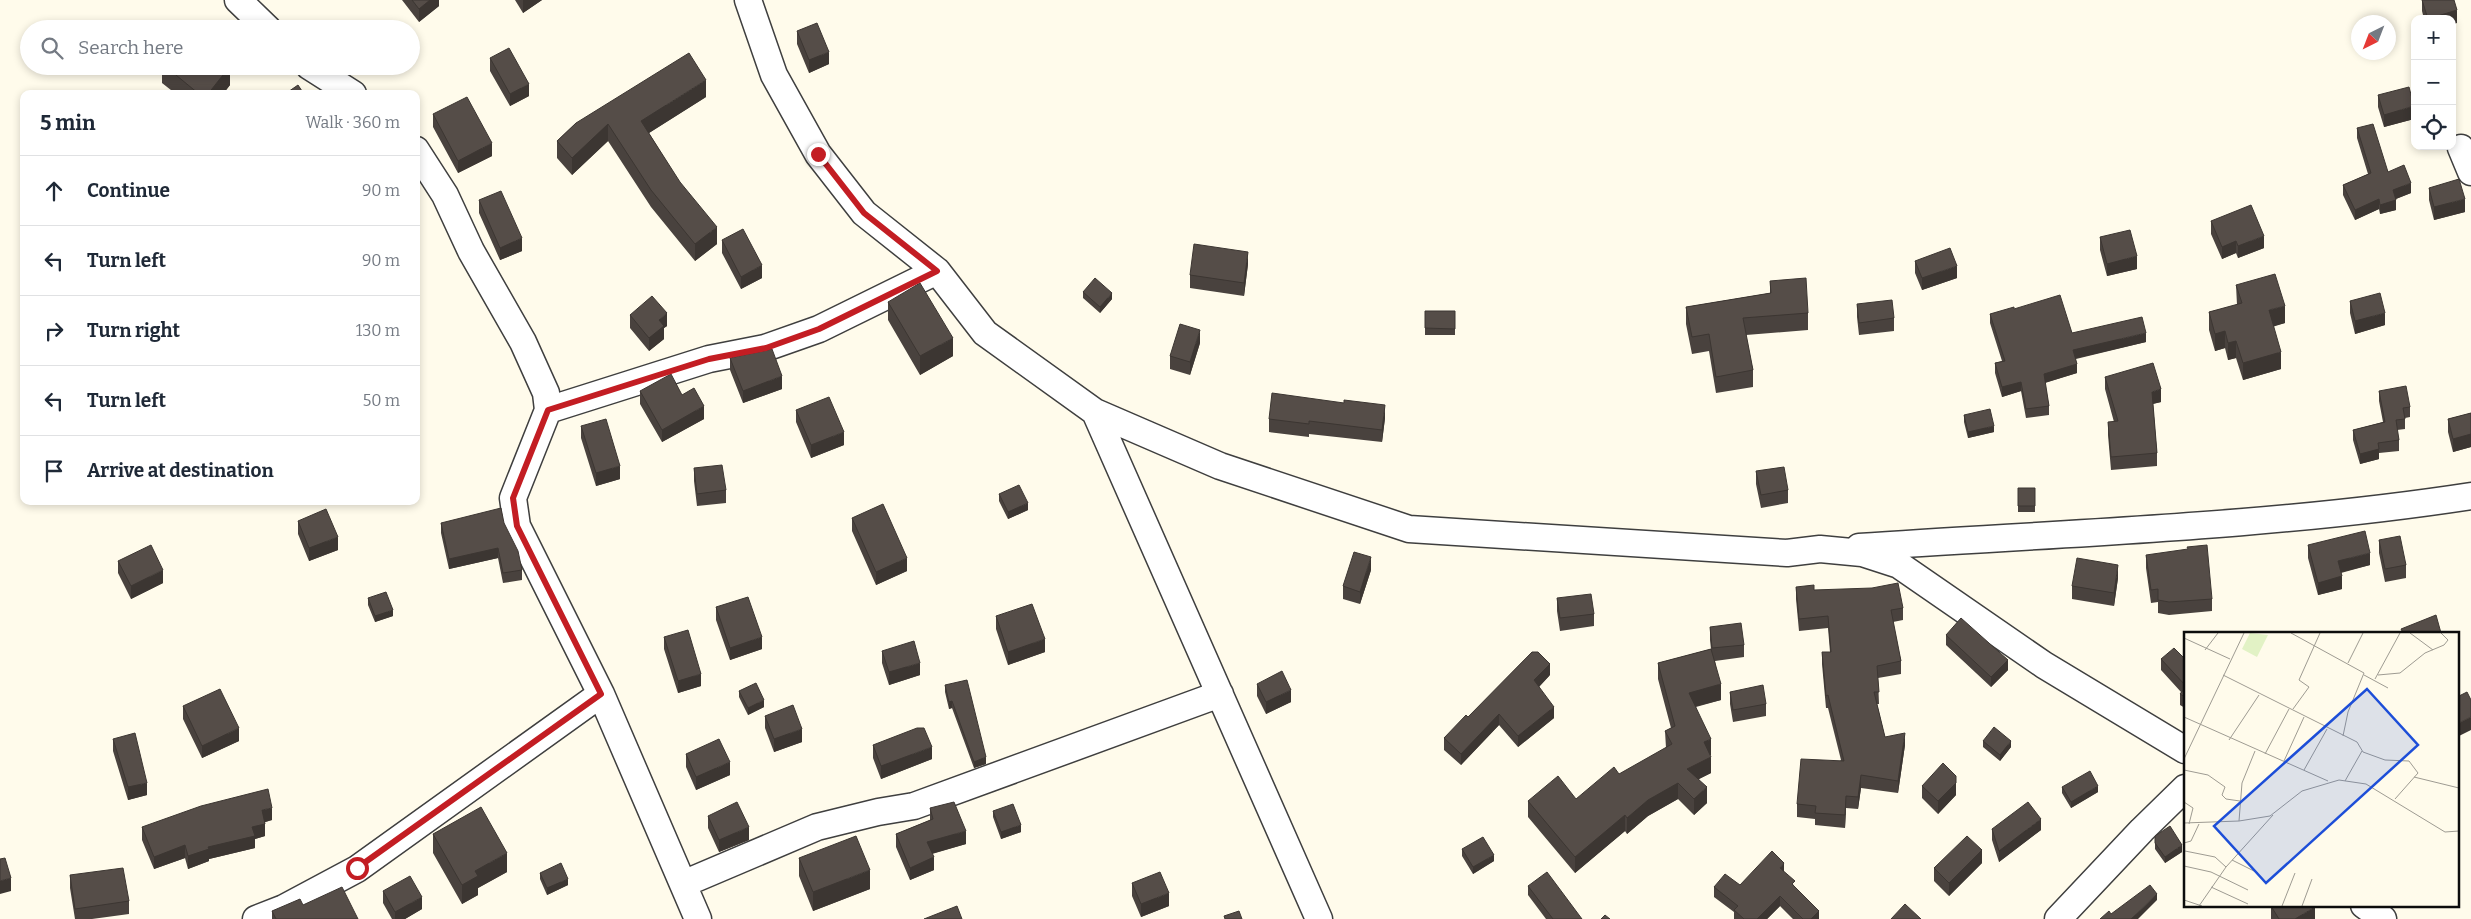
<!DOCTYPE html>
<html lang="en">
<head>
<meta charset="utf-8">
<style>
	body { margin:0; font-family:Bitter,serif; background:#f6f6f7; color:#1f2937 }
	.controls { position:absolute; right:15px; top:15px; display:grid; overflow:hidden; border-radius:10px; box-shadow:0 2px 8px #0003 }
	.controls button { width:45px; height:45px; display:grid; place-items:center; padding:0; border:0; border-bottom:1px solid #e0e1e3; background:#fff; color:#1f2937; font:25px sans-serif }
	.compass { position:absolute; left:2351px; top:15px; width:45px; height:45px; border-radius:50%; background:#fff; box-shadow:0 2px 8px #0003; rotate:222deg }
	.stop { position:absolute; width:15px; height:15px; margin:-11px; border:4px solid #c31d23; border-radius:50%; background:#fff }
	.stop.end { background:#c31d23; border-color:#fff; box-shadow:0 1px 5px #0008 }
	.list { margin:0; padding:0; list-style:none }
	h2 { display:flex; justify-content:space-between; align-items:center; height:65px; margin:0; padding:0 20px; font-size:21px }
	h2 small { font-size:16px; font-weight:400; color:#747a83 }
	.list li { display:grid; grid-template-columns:32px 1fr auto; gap:15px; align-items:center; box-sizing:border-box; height:70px; padding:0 20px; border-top:1px solid #e0e1e3 }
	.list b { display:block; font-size:19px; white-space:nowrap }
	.list em { font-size:16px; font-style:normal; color:#747a83 }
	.icon { flex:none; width:28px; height:28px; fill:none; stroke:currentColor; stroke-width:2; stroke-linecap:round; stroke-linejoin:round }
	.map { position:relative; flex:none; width:2471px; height:919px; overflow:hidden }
	.search { position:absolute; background:#fff; box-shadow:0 2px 8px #0003; left:20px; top:20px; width:400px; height:55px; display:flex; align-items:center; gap:12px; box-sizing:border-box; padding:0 18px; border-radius:28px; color:#747a83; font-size:19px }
	.panel { position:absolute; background:#fff; box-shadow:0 2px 8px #0003; left:20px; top:90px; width:400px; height:415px; border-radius:10px }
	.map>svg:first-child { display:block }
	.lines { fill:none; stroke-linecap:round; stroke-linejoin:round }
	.minor-casing { stroke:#3f3f3f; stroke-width:29 }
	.minor { stroke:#fff; stroke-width:26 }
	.wall { fill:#49423e }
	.shaded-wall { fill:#3c3632 }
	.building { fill:#554d48; stroke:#3c3632 }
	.route { stroke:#c31d23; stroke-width:6 }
	.inset-road { fill:none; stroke:#9e9b92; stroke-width:1 }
	.view { fill:#1d4ed8; fill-opacity:0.15; stroke:#1d4ed8; stroke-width:2.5 }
	.inset-edge { fill:none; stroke:#0c0c0c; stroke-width:2.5 }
</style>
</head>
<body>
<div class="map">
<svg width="2471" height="919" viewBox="0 0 2471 919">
	<rect width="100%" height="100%" fill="#fffbeb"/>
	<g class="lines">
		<g class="minor-casing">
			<path id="minor" d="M238 0 268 29
				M748 0 774 75 818 154 864 213 937 271 985 333 1095 412 1220 466 1409 529 1787 553 1820 549 1862 553 1899 565 2044 665 2185 750
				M309 66 353 94
				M2461 148 2471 172
				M416 150 445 195 471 251 523 342 546 393 548 410 513 498 517 526 601 694 698 919
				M548 410 709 359 765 348 819 329 937 271
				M1095 412 1319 919
				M1859 547C2063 533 2269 527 2471 496
				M683 884 817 827 878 812 914 806 1220 694
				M2364 905 2383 919
				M256 919 284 908 357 869 601 694
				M2058 919 2142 830 2185 788"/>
		</g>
		<use href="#minor" class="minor"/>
	</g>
	<path class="wall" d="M402 0H439V6L419 22Z
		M515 0H542L523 13Z
		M2422 0H2454L2457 23 2452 24V19H2424L2422 11Z
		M797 31 829 64 809 73 797 44Z
		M490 58 529 96 510 106 490 71Z
		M162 66H230V85L223 94H176L162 83Z
		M2378 95 2414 119 2384 127 2378 107Z
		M706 97 649 133 717 244 695 261 651 207 608 141 572 175 557 158V141L576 123Z
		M433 114 492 156 458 173 433 127Z
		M2357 128 2388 172 2411 193 2396 199V210L2380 214 2379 209 2355 220 2343 195V185L2368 174 2357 138Z
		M2429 188 2465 212 2434 220 2429 200Z
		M479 200 522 251 500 260 479 213Z
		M2211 221 2264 248 2238 258 2236 253 2222 259 2211 234Z
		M2100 237 2137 269 2107 276 2100 250Z
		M722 240 762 278 741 289 722 253Z
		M1915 261 1957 278 1922 290 1915 273Z
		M1248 264 1244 296 1190 288V275Z
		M1770 281 1808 313V330L1746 335 1753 370V387L1716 393 1709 351 1692 354 1686 324V307L1770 293Z
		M2236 285 2285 323 2273 326 2281 369 2243 380 2236 358 2228 360 2225 348 2215 351 2209 330V312L2237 305Z
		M1083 292 1112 299 1100 313 1083 298Z
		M2350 301 2385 325 2355 334 2350 313Z
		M888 302 953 356 920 375 888 320Z
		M1857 304 1894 318V331L1859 335 1857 317Z
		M2014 309 2072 333 2146 342 2076 359 2077 373 2045 383 2049 406V415L2026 418 2021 391 2002 397 1995 373V363L2002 361 1990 323V314Z
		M1425 311H1455V335H1425Z
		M630 315 667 326 664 328V339L649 351 630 328Z
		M1200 343 1190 375 1170 369V356Z
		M730 358 782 389 743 403 730 370Z
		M2105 377 2161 402 2153 404 2157 453V466L2111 470 2108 435V422H2114L2105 389Z
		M640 391 682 395 704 419 662 442 640 404Z
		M2379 391 2410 407V417L2405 418V429L2397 430 2399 440V451L2379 453V459L2360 464 2353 440V430L2383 422 2379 401Z
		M796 410 844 445 811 458 796 422Z
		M2471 413V447L2453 452 2448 432V419Z
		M1964 415 1994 432 1968 438 1964 422Z
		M1385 418 1382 442 1309 434V437L1269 432V419Z
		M581 426 620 479 596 486 581 438Z
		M694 468 726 490V503L697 506 694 481Z
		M1756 471 1788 490V503L1761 508 1756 484Z
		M2018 488H2035V512H2018Z
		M999 494 1028 510 1008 519 999 501Z
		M852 518 907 571 876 585 852 531Z
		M298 521 338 550 309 561 298 534Z
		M441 523H504L522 570V580L503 583 498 558 449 569 441 533Z
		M2379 540 2406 565V578L2385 582 2379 553Z
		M2308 545 2370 565 2341 573 2342 589 2318 595 2308 558Z
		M2146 555 2212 599V611L2169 615 2158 613V602L2151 603 2146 568Z
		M118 561 163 583 131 599 118 573Z
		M1371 570 1360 604 1343 599V586Z
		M2118 578 2114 606 2072 599V586Z
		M1796 587 1903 608V620L1893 622 1901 661V674L1878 678 1879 704H1877L1885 737 1905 745 1898 793 1861 788 1858 809 1846 808 1845 828 1815 825V819L1797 817V804L1841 760 1828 708H1826L1822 664V652H1830L1828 628 1799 631 1796 599Z
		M368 598 393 616 375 622 368 605Z
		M1557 598 1594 614V626L1560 631 1557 611Z
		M716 607 762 649 730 660 716 620Z
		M996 616 1045 652 1008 665 996 629Z
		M1710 627 1744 645V657L1715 661 1721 700 1696 707 1711 755H1710L1711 773 1699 779 1707 803 1694 815 1678 799 1648 816 1627 834 1625 831 1575 873 1528 817V801L1576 799 1666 748 1665 731 1671 728 1658 679V663L1711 649 1710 640Z
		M1946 635 2008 670 1991 687 1946 645Z
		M664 637 701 686 678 693 664 649Z
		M882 651 920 675 889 685 882 663Z
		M2161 659H2185V708L2180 705V694L2181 692 2161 670Z
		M1550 675 1539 687 1554 718 1518 747 1499 725 1461 765 1444 750V738L1468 717Z
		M1257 684 1291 702 1266 714 1257 696Z
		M945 685 986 764 974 768 952 708 949 709 945 692Z
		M739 691 764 707 748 715 739 697Z
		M1730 692 1766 704V716L1733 722 1730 704Z
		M183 706 239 741 202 758 183 719Z
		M765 716 802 742 774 752 765 728Z
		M113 739 147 795 128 800 113 751Z
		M1983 741 2011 747 2000 761 1983 747Z
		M873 745 932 759 881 779 873 758Z
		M686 754 730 775 696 790 686 767Z
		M1922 786 1956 795 1938 814 1922 798Z
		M2062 787 2098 792 2071 808 2062 793Z
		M930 808 966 844 932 854 934 870 910 880 896 847V834L930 820Z
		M993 811 1021 832 1001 839 993 817Z
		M708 816 749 840 719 852 708 828Z
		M272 820 265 822V836L255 839V848L209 859V861L188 869 185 858 154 869 142 840V827Z
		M1992 829 2041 830 1999 862 1992 840Z
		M433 834 507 872 478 888V895L462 904 433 853Z
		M2155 836 2182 852 2165 863 2155 849Z
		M1462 849 1494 861 1473 874 1462 856Z
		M799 858 870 889 813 911 799 876Z
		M1982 863 1949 896 1934 881V868Z
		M1784 872 1795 887 1819 919H1793L1780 906 1767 919H1734V912L1714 897V887L1740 885Z
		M540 873 568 885 547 895 540 879Z
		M70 875 129 901V914L92 919H75L70 888Z
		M1132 883 1169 906 1141 917 1132 896Z
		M1528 886 1582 919H1546L1528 895Z
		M383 891 422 909 405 919H392L383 903Z
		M303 905 358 919H272V911Z
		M2271 906 2315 919H2271Z"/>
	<path class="shaded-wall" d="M430 0H439V6L419 22V9Z
		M523 0H542L523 13Z
		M2457 10V23L2452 24V19H2429Z
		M829 52V64L809 73V60Z
		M230 66V85L223 94H208Z
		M706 80V97L641 138V121Z
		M529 84V96L510 106V94Z
		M2414 106V119L2384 127V115Z
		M608 124V141L572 175V158Z
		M492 143V156L458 173V161Z
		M2411 183V193L2393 200V190Z
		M2379 199V209L2355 220V210Z
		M2465 199V212L2434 220V207Z
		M2396 200V210L2380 214V205Z
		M717 227V244L695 261V244Z
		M2264 236V248L2238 258V246Z
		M522 238V251L500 260V248Z
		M2236 241V253L2222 259V247Z
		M1248 252V264L1244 296V283Z
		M2137 256V269L2107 276V264Z
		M762 265V278L741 289V277Z
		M1957 266V278L1922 290V278Z
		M1112 293V299L1100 313V307Z
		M2285 306V323L2269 328V310Z
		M667 313V326L664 328V339L649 351V338L659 320Z
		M2385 313V325L2355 334V321Z
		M1200 330V343L1190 375V362Z
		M2225 331V348L2215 351V334Z
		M2146 333V342L2073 359V350Z
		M953 338V356L920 375V356Z
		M2236 341V358L2228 360V343Z
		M2281 352V369L2243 380V363Z
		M2077 364V373L2044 383V374Z
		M782 376V389L743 403V391Z
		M2021 382V391L2002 397V387Z
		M2161 389V402L2152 404V392Z
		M1385 405V418L1382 442V430Z
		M704 406V419L662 442V430Z
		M1994 426V432L1968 438V432Z
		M844 432V445L811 458V445Z
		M2471 434V447L2453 452V439Z
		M2379 449V459L2360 464V454Z
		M620 466V479L596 486V473Z
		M1028 503V510L1008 519V512Z
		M338 537V550L309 561V548Z
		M498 548V558L449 569V559Z
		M2370 553V565L2338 573V561Z
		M1371 557V570L1360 604V592Z
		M907 558V571L876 585V572Z
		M2118 565V578L2114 606V593Z
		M163 570V583L131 599V586Z
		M2342 576V589L2318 595V583Z
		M393 610V616L375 622V616Z
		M762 637V649L730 660V648Z
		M1045 639V652L1008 665V652Z
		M2008 660V670L1991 687V677Z
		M920 663V675L889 685V672Z
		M1550 664V675L1534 692V680Z
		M701 674V686L678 693V681Z
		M1721 684V700L1689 708V693Z
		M1291 690V702L1266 714V702Z
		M764 700V707L748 715V708Z
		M952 701V708L949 709V702Z
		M1554 707V718L1518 747V736Z
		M1499 714V725L1461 765V754Z
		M2471 717V730L2457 737V724Z
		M239 728V741L202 758V746Z
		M802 729V742L774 752V739Z
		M1905 733V745L1898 793V781Z
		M1711 739V755L1704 758V742Z
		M2011 741V747L2000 761V755Z
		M932 747V759L881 779V766Z
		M986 757V764L974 768V762Z
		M1711 757V773L1687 785V769Z
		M730 762V775L696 790V777Z
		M1861 775V788L1858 809V797Z
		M147 783V795L128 800V787Z
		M1678 783V799L1648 816 1627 834V818L1648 800Z
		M1956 783V795L1938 814V801Z
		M2098 786V792L2071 808V802Z
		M1707 787V803L1694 815V799Z
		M1846 796V808L1845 828V815Z
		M272 808V820L262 823V810Z
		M1625 815V831L1575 873V857Z
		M2041 819V830L1999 862V851Z
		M265 824V836L255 839V848L209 859V861L188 869V856L252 827Z
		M1021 825V832L1001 839V832Z
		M749 827V840L719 852V840Z
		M966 831V844L927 855V842Z
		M185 845V858L154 869V857Z
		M2182 845V852L2165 863V857Z
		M1982 850V863L1949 896V883Z
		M507 853V872L478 888V895L462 904V885L475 871Z
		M1494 855V861L1473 874V867Z
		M934 857V870L910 880V868Z
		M1784 863V873L1780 868Z
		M870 870V889L813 911V892Z
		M11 878V891L0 894V881Z
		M568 879V885L547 895V888Z
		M1169 893V906L1141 917V904Z
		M2157 894V900L2138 919H2131Z
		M1780 896V906L1767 919H1757Z
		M422 897V909L405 919H395V912Z
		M2315 907V919H2295Z
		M1819 911V919H1811Z"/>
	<path class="building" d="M412 0H430L419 9Z
		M2422 0H2454L2457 10 2428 19Z
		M817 23 829 52 809 60 797 31Z
		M509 48 529 84 510 94 490 58Z
		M689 53 706 80 641 121 680 182 717 227 695 244 651 190 608 124 572 158 557 141 576 123Z
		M165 66H230L208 94H199Z
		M298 85 304 94H285Z
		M2409 87 2414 106 2384 115 2378 95Z
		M467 97 492 143 458 161 433 114Z
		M2373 124 2388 172 2404 165 2411 183 2393 190 2396 200 2380 205 2379 199 2355 210 2343 185 2371 173 2357 128Z
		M2459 179 2465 199 2434 207 2429 188Z
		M501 191 522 238 500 248 479 200Z
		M2251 205 2264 236 2238 246 2236 241 2222 247 2211 221Z
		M743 229 762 265 741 277 722 240Z
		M2130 230 2137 256 2107 264 2100 237Z
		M1194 244 1248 252 1244 283 1190 275Z
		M1950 248 1957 266 1922 278 1915 261Z
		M2275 274 2285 306 2269 310 2281 352 2243 363 2236 341 2228 343 2225 331 2215 334 2209 312 2242 303 2236 285Z
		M1095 278 1112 293 1100 307 1083 292Z
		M1806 278 1808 313 1743 318 1753 370 1716 377 1709 334 1692 337 1686 307 1771 293 1770 281Z
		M920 283 953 338 920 356 888 302Z
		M2380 293 2385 313 2355 321 2350 301Z
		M2060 295 2072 333 2142 317 2146 333 2073 350 2077 364 2044 374 2049 406 2026 409 2021 382 2002 387 1995 363 2005 361 1990 314 2014 307V309Z
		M652 296 667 313 659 320 664 326 649 338 630 315Z
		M1892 300 1894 318 1859 323 1857 304Z
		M1425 311H1455V329L1425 328Z
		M1180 324 1200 330 1190 362 1170 356Z
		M772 349 782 376 743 391 730 358Z
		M2153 363 2161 389 2152 392 2157 453 2111 457 2108 422 2118 421 2105 377Z
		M671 374 682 395 694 388 704 406 662 430 640 391Z
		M2406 386 2410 407 2403 408 2405 419 2396 420 2399 440 2378 443 2379 449 2360 454 2353 430 2385 422 2379 391Z
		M1272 393 1344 403V400L1385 405 1382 430 1309 421V424L1269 419Z
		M829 397 844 432 811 445 796 410Z
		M1990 409 1994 426 1968 432 1964 415Z
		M2471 413V434L2453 439 2448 419Z
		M606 419 620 466 596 473 581 426Z
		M722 465 726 490 697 494 694 468Z
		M1784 467 1788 490 1761 495 1756 471Z
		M1019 485 1028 503 1008 512 999 494Z
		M2018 488H2035V506H2018Z
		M883 504 907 558 876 572 852 518Z
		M501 508 504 523 518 551 522 570 503 573 498 548 449 559 441 523Z
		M326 509 338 537 309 548 298 521Z
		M2365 531 2370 553 2338 561 2342 576 2318 583 2308 545Z
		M2400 536 2406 565 2385 569 2379 540Z
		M151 545 163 570 131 586 118 561Z
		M2207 545 2212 599 2169 602 2158 600V589L2151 590 2146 555 2188 549 2187 547Z
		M1354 552 1371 557 1360 592 1343 586Z
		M2077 558 2118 565 2114 593 2072 586Z
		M1898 583 1903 608 1891 610 1901 661 1877 666 1879 692H1874L1885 737 1905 733 1898 781 1861 775 1858 797 1846 796 1845 815 1815 813 1816 806 1797 804 1801 759 1844 761 1828 695 1826 696 1822 652H1831L1828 616 1799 619 1796 587 1814 585V590L1872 588Z
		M386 592 393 610 375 616 368 598Z
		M1591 594 1594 614 1560 618 1557 598Z
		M748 597 762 637 730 648 716 607Z
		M1032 604 1045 639 1008 652 996 616Z
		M2436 615 2441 633H2403L2401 629Z
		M1961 618 2008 660 1991 677 1946 635Z
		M1741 623 1744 645 1712 648 1710 627Z
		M688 630 701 674 678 681 664 637Z
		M914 641 920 663 889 672 882 651Z
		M2174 648 2185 659V685L2161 659Z
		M1711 649 1721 684 1689 693 1711 739 1704 742 1711 757 1687 769 1707 787 1694 799 1678 783 1648 800 1627 818 1625 815 1575 857 1528 801 1558 776 1576 799 1614 767 1619 774 1672 744 1665 731 1675 726 1658 663Z
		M1532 652H1538L1550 664 1534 680 1554 707 1518 736 1499 714 1461 754 1444 738 1466 715 1468 717Z
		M1282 671 1291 690 1266 702 1257 684Z
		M967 680 986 757 974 762 952 701 949 702 945 685Z
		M756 683 764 700 748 708 739 691Z
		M1763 685 1766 704 1733 710 1730 692Z
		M2185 688V697L2180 694Z
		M220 689 239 728 202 746 183 706Z
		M2467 692 2471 700V717L2457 724V697Z
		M793 705 802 729 774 739 765 716Z
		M1994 727 2011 741 2000 755 1983 741Z
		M917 728H924L932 747 881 766 873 745Z
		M135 733 147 783 128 787 113 739Z
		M719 739 730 762 696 777 686 754Z
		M1943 763 1956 776V783L1938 801 1922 786Z
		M2090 771 2098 786 2071 802 2062 787Z
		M268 789 272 808 262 810 265 824 252 827 255 836 208 847 209 849 188 856 185 845 154 857 142 827 201 806Z
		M737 802 749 827 719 840 708 816Z
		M954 802 966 831 927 842 934 857 910 868 896 834 933 819 930 808Z
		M2028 802 2041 819 1999 851 1992 829Z
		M1013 804 1021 825 1001 832 993 811Z
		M481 807 507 853 475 871 478 876 462 885 433 834Z
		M2170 826 2182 845 2165 857 2155 843V836Z
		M856 836 870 870 813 892 799 858Z
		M1967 836 1982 850 1949 883 1934 868Z
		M1483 837 1494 855 1473 867 1462 849Z
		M1772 851 1784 863 1780 868 1795 881 1792 884 1819 911 1811 919H1803L1780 896 1757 919H1744L1734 910 1738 906 1714 887 1725 874 1740 885Z
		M5 858 11 878 0 881V859Z
		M561 863 568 879 547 888 540 873Z
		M123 868 129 901 75 909 70 875Z
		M1160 872 1169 893 1141 904 1132 883Z
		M1547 872 1582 919H1553L1528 886Z
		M410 876 422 897 395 912 383 891Z
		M2150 885 2157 894 2131 919H2100L2109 911 2111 914Z
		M342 887 358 919H276L272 911 300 899 303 905Z
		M1905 904 1921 919H1891Z
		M2273 905H2314L2315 907 2295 919H2279L2271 906Z
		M957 906 962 919H924Z
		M1239 911 1242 919H1225L1224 916Z
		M1605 915 1610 919H1601Z"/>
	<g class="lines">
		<path class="route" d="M357 868 601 694 517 526 513 498 548 410 709 359 766 348 819 329 937 271 864 213 818 154"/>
	</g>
	<g transform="translate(2184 632)">
		<rect width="275" height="275" fill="#fffbeb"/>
		<path d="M66 1 84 3 73 25 58 17Z" fill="#e2f2c5"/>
		<path class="inset-road" d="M107 1 180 41 164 80 159 104M226 1 249 18M0 6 46 27M21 18 34 1M164 31 179 1M39 43 173 110 179 120 201 128 225 129 234 141 211 167M180 43 204 56M194 43 216 41 241 21 260 13 264 8 257 1M191 47 216 1M109 77 125 55 115 48 136 1M0 85 144 149M45 108 75 63M81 122 105 77M0 127 60 1M100 129 120 85M0 138 24 143 41 155 38 163 42 167 56 169M120 138 143 97M230 145 275 156M161 149 178 119M0 170 9 176 5 192M55 189 58 151 71 119M0 191 55 189 86 184 118 159 155 148 182 152 261 200 275 199M0 211 7 209 15 192M1 219 31 225 42 235M48 228 74 241M0 234 27 240 64 258M27 255 64 272M0 268 18 274M15 274 42 235 89 183M98 274 111 241M118 274 128 247"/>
		<path class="view" d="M183 57 234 113 82 251 30 194Z"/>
		<rect width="275" height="275" class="inset-edge"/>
	</g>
</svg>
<div class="controls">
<button>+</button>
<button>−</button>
<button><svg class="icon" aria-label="locate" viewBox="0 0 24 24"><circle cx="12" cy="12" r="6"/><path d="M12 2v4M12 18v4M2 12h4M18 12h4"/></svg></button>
</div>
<svg class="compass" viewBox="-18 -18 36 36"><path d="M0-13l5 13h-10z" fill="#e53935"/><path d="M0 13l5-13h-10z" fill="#747a83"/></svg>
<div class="stop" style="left:357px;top:868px"></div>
<div class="stop end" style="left:818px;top:154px"></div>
<div class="search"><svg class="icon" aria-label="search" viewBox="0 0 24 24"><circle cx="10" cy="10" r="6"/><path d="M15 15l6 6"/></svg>Search here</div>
<section class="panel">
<h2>5 min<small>Walk · 360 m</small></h2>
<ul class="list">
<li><svg class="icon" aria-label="ahead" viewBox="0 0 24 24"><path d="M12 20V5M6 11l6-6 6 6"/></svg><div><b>Continue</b></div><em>90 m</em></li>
<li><svg class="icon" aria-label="left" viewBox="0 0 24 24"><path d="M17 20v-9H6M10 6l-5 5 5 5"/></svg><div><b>Turn left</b></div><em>90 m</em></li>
<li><svg class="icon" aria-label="right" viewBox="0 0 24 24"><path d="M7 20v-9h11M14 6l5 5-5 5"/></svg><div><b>Turn right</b></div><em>130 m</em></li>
<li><svg class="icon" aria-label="left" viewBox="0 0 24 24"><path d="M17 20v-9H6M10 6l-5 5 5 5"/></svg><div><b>Turn left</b></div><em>50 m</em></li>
<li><svg class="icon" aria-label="arrive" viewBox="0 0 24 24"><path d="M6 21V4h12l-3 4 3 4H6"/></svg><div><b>Arrive at destination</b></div></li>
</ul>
</section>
</div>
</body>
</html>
